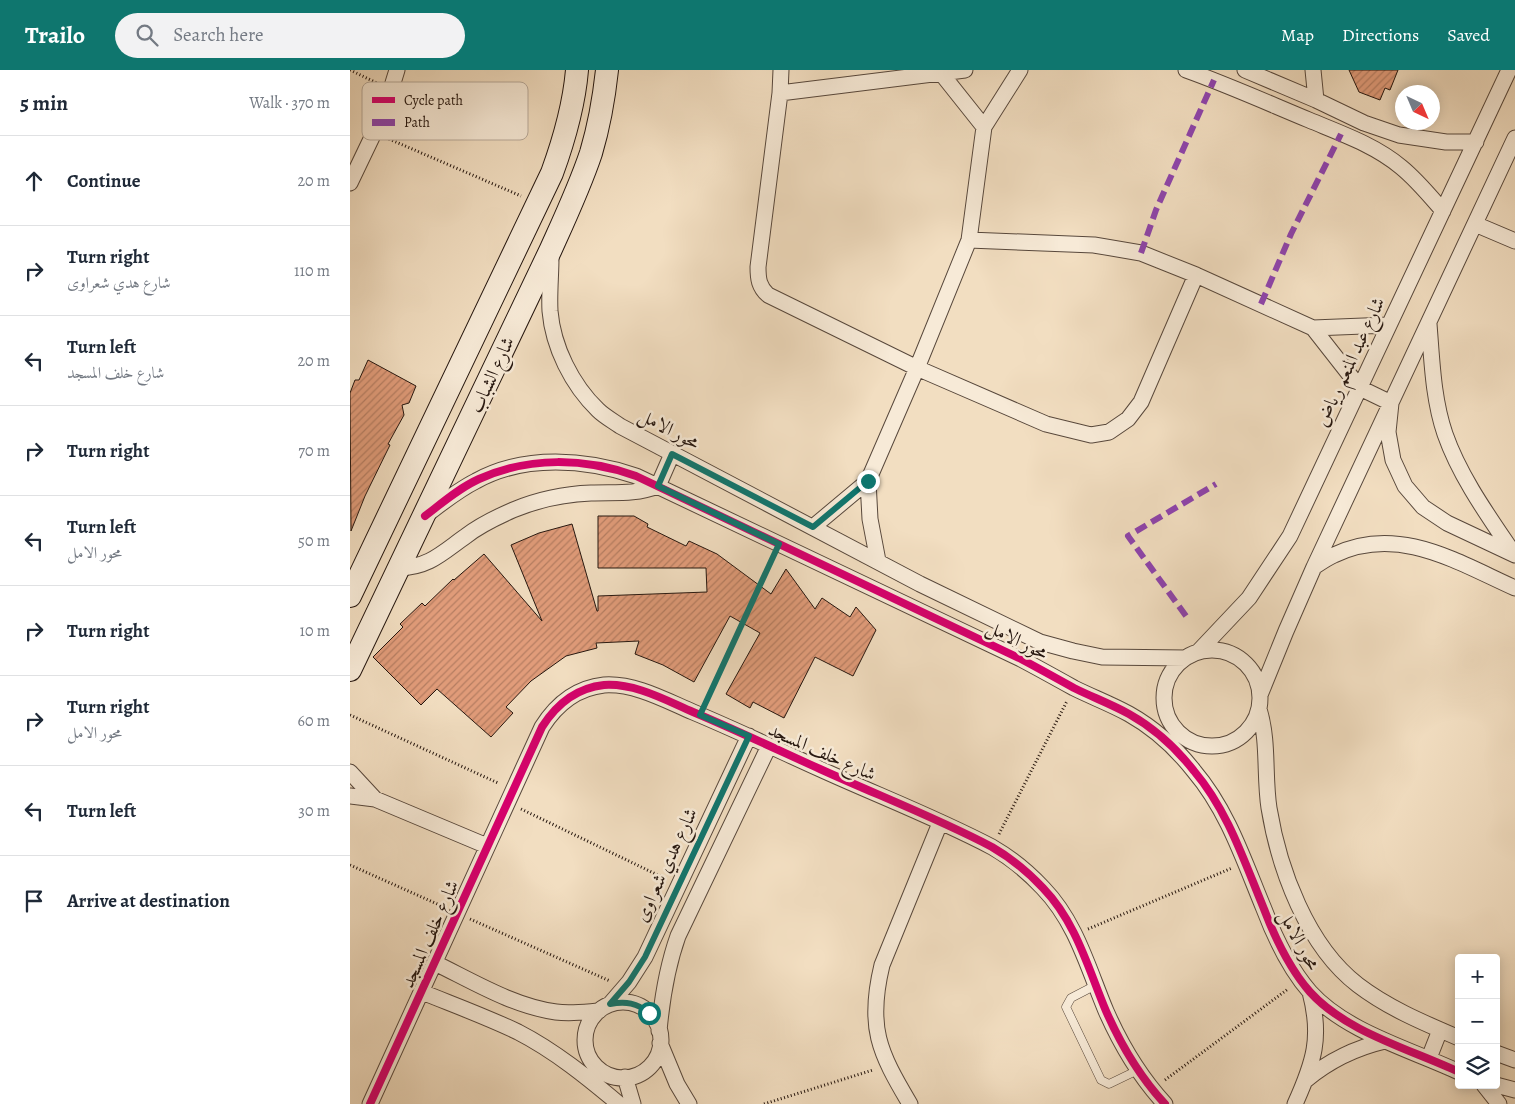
<!DOCTYPE html>
<html lang="en">
<head>
<meta charset="utf-8">
<style>
	body { margin:0; font-family:Alegreya,Amiri,serif; background:#f2f2f3; color:#1f2937 }
	.controls { position:absolute; right:15px; bottom:15px; display:grid; overflow:hidden; border-radius:5px; box-shadow:0 2px 12px #0003 }
	.controls button { width:45px; height:45px; display:grid; place-items:center; padding:0; border:0; border-bottom:1px solid #e0e1e3; background:#fff; color:#1f2937; font:25px sans-serif }
	.compass { position:absolute; left:1045px; top:15px; width:45px; height:45px; border-radius:50%; background:#fff; box-shadow:0 2px 12px #0003; rotate:136deg }
	.stop { position:absolute; width:15px; height:15px; margin:-11px; border:4px solid #0f766e; border-radius:50%; background:#fff }
	.stop.end { background:#0f766e; border-color:#fff; box-shadow:0 1px 5px #0008 }
	.list { margin:0; padding:0; list-style:none }
	h2 { display:flex; justify-content:space-between; align-items:center; height:65px; margin:0; padding:0 20px; font-size:21px }
	h2 small { font-size:16px; font-weight:400; color:#747a83 }
	.list li { display:grid; grid-template-columns:32px 1fr auto; gap:15px; align-items:center; box-sizing:border-box; height:90px; padding:0 20px; border-top:1px solid #e0e1e3 }
	.list b { display:block; font-size:19px; white-space:nowrap }
	.list p { margin:0; font-size:16px; white-space:nowrap; color:#747a83 }
	.list em { font-size:16px; font-style:normal; color:#747a83 }
	.icon { flex:none; width:28px; height:28px; fill:none; stroke:currentColor; stroke-width:2; stroke-linecap:round; stroke-linejoin:round }
	.map { position:relative; flex:none; width:1165px; height:1034px; overflow:hidden }
	header { display:flex; align-items:center; gap:30px; box-sizing:border-box; height:70px; padding:0 25px; background:#0f766e; color:#fff }
	header strong { font-size:24px }
	nav { display:flex; gap:28px; margin-inline-start:auto; font-size:18px }
	.search { width:350px; height:45px; background:#f2f2f3; display:flex; align-items:center; gap:12px; box-sizing:border-box; padding:0 18px; border-radius:28px; color:#747a83; font-size:19px }
	main { display:flex }
	aside { flex:1; background:#fff }
	.map>svg:first-child { display:block }
	.building { fill:url(#building-hatch); stroke:#25160f }
	.lines { fill:none; stroke-linecap:round; stroke-linejoin:round }
	.lane-casing { stroke:#58483c; stroke-width:9 }
	.street-casing { stroke:#58483c; stroke-width:17 }
	.secondary-casing { stroke:#25160f; stroke-width:24 }
	.path { stroke:#25160f; stroke-width:3; stroke-dasharray:1 2.5; stroke-linecap:butt }
	.lane { stroke:#f7ead7; stroke-width:8 }
	.street { stroke:#f7ead7; stroke-width:15 }
	.secondary { stroke:#f7ead7; stroke-width:22 }
	.quiet { stroke:#8e44ad; stroke-width:6; stroke-dasharray:12 6; stroke-linecap:butt }
	.cycleway-casing { stroke:#f7ead7; stroke-width:11 }
	.cycleway { stroke:#d6006c; stroke-width:8 }
	.route { stroke:#0f766e; stroke-width:6 }
	.labels { text-anchor:middle; dominant-baseline:central; stroke-width:5; stroke-linejoin:round; paint-order:stroke }
	.street-label { font-size:19px; fill:#25160f; stroke:#f7ead7 }
	.key { fill:#f7ead7; stroke:#b8aa9b; stroke-width:1 }
	.key-label { font-size:14px; fill:#25160f }
</style>
</head>
<body>
<header>
<strong>Trailo</strong>
<div class="search"><svg class="icon" aria-label="search" viewBox="0 0 24 24"><circle cx="10" cy="10" r="6"/><path d="M15 15l6 6"/></svg>Search here</div>
<nav><a>Map</a><a>Directions</a><a>Saved</a></nav>
</header>
<main>
<aside>
<h2>5 min<small>Walk · 370 m</small></h2>
<ul class="list">
<li><svg class="icon" aria-label="ahead" viewBox="0 0 24 24"><path d="M12 20V5M6 11l6-6 6 6"/></svg><div><b>Continue</b></div><em>20 m</em></li>
<li><svg class="icon" aria-label="right" viewBox="0 0 24 24"><path d="M7 20v-9h11M14 6l5 5-5 5"/></svg><div><b>Turn right</b><p>شارع هدي شعراوى</p></div><em>110 m</em></li>
<li><svg class="icon" aria-label="left" viewBox="0 0 24 24"><path d="M17 20v-9H6M10 6l-5 5 5 5"/></svg><div><b>Turn left</b><p>شارع خلف المسجد</p></div><em>20 m</em></li>
<li><svg class="icon" aria-label="right" viewBox="0 0 24 24"><path d="M7 20v-9h11M14 6l5 5-5 5"/></svg><div><b>Turn right</b></div><em>70 m</em></li>
<li><svg class="icon" aria-label="left" viewBox="0 0 24 24"><path d="M17 20v-9H6M10 6l-5 5 5 5"/></svg><div><b>Turn left</b><p>محور الامل</p></div><em>50 m</em></li>
<li><svg class="icon" aria-label="right" viewBox="0 0 24 24"><path d="M7 20v-9h11M14 6l5 5-5 5"/></svg><div><b>Turn right</b></div><em>10 m</em></li>
<li><svg class="icon" aria-label="right" viewBox="0 0 24 24"><path d="M7 20v-9h11M14 6l5 5-5 5"/></svg><div><b>Turn right</b><p>محور الامل</p></div><em>60 m</em></li>
<li><svg class="icon" aria-label="left" viewBox="0 0 24 24"><path d="M17 20v-9H6M10 6l-5 5 5 5"/></svg><div><b>Turn left</b></div><em>30 m</em></li>
<li><svg class="icon" aria-label="arrive" viewBox="0 0 24 24"><path d="M6 21V4h12l-3 4 3 4H6"/></svg><div><b>Arrive at destination</b></div></li>
</ul>
</aside>
<div class="map">
<svg width="1165" height="1034" viewBox="0 0 1165 1034">
	<defs>
		<pattern id="building-hatch" width="6" height="6" patternUnits="userSpaceOnUse" patternTransform="scale(1.25)"><rect width="6" height="6" fill="#e19c7a"/><path d="M-1 1l2-2M0 6l6-6M5 7l2-2" fill="none" stroke="#b67e62"/></pattern>
	</defs>
	<rect width="100%" height="100%" fill="#f2dec1"/>
	<filter id="stains"><feTurbulence type="fractalNoise" baseFrequency=".004" numOctaves="4"/><feColorMatrix values="0 0 0 0 .2 0 0 0 0 .09 0 0 0 0 .02 0 0 0 .5 -.17"/></filter>
	<radialGradient id="worn" r=".72"><stop offset=".6" stop-color="#630" stop-opacity="0"/><stop offset="1" stop-color="#630" stop-opacity=".3"/></radialGradient>
	<path class="building" d="M999 0H1048L1040 20 1035 18 1030 30 1009 22Z
		M18 290 66 316 59 333 52 335 54 345 38 374 40 375 15 426 1 461 0 323 5 310H9Z
		M248 446H284L298 454 297 457 336 476 339 471 367 484 421 524 436 499 465 539 472 528 500 547 506 537 526 560 503 606 465 587 434 648 403 632 400 638 376 624 410 563 380 546 344 612 313 595 285 584 289 571 246 573 247 578 216 586 181 611 156 637 163 643 141 667 87 619 71 635 23 587 53 557 50 554 72 533 75 536 103 509 104 510 134 484 192 551 161 475 189 463 222 454 247 541H248V526L357 522 356 498H248Z"/>
	<g class="lines">
		<g class="lane-casing">
			<path id="lane" d="M746 915 721 928 716 937 751 1010 759 1014 788 1000"/>
		</g>
		<g class="street-casing">
			<path id="street" d="M431 0 430 23 408 197C408 209 409 217 418 225L567 298 696 354 741 365 759 362 778 349 791 332 846 205
				M836 0C878 15 918 33 959 50 990 63 1025 75 1051 97 1067 110 1080 126 1093 141
				M895 0 966 30 1014 53 1049 65 1096 72H1126
				M963 0 966 30
				M591 3 634 57
				M430 23 615 0
				M0 113 34 42 47 0
				M1125 154 1165 171
				M619 170 744 175 791 183 846 205 963 258 1010 318 1041 333 1038 362 1043 390 1055 416 1073 437 1097 453 1165 485
				M201 187C201 205 199 223 200 241 203 277 222 315 248 340 254 346 263 351 270 356L570 514 690 572 723 581 752 587 836 588
				M1079 254C1082 291 1083 329 1095 364 1110 407 1139 447 1164 484
				M963 258 1039 255
				M518 411 520 449 528 491
				M76 445C92 433 108 420 126 411 175 384 236 389 286 406L671 589C688 598 706 608 724 618 742 627 761 634 779 644 804 658 826 678 844 701 878 741 894 791 914 839 925 868 939 898 960 922 996 962 1060 979 1109 1002
				M463 457 518 411 567 298 619 170 634 57 670 0
				M964 497C970 493 977 488 984 485 1048 454 1107 492 1165 518
				M49 498C80 497 93 482 116 466 130 455 147 447 163 440 187 430 214 424 241 423 265 422 284 425 308 416L322 384
				M814 628a48 48 0 1 1 96 0a48 48 0 1 1-96 0Z
				M848 582 899 528 940 466 1159 0
				M910 625 936 561 964 497 1165 68
				M909 639C919 672 914 705 919 738 929 799 957 876 1008 915 1038 938 1074 953 1109 968
				M0 702 25 729
				M0 726 25 729 137 776
				M85 893C124 912 163 936 206 942 220 944 235 942 249 941
				M72 922C104 935 137 947 168 962 205 981 238 1008 269 1034
				M235 970a38 38 0 1 1 76 0a38 38 0 1 1-76 0Z
				M260 934 279 912 295 887 399 666
				M309 961C312 928 317 897 328 866L419 676
				M310 973 327 1014 339 1034
				M1146 983 1165 990
				M1079 988 1090 960
				M275 1007 283 1034
				M956 1010C980 990 1005 978 1035 971
				M1134 1015 1149 1034
				M1146 1015 1165 1020
				M20 1034 192 657C206 635 226 618 254 615 285 613 315 630 343 642 386 660 428 680 470 699 527 725 587 748 642 777 661 788 678 802 693 818 726 852 738 898 756 941 771 975 790 1007 815 1034
				M560 1034C529 982 517 957 532 895L590 753
				M945 1034C964 992 972 967 960 922"/>
		</g>
		<g class="secondary-casing">
			<path id="secondary" d="M0 526 202 103C214 70 224 36 227 0
				M0 600 201 179C215 148 230 116 241 83 249 56 254 28 257 0"/>
		</g>
		<path class="path" d="M0 0 27 13
			M39 69 171 126
			M357 631 422 489
			M0 645 148 713
			M171 739 314 808
			M649 764 717 631
			M0 795 94 837
			M120 849 260 911
			M738 859 882 798
			M815 1010 938 919
			M414 1034 523 1000"/>
		<use href="#lane" class="lane"/>
		<use href="#street" class="street"/>
		<use href="#secondary" class="secondary"/>
		<path class="quiet" d="M791 183 806 140 864 10
			M911 234 941 164 991 64
			M836 546 778 466 866 414"/>
		<g class="cycleway-casing">
			<path id="cycleway" d="M75 446C92 433 109 418 129 409 180 386 235 388 286 406L671 589C688 598 706 608 724 618 742 627 761 634 779 644 804 658 826 678 844 701 878 741 894 791 914 839 925 868 939 898 960 922 996 962 1060 979 1109 1002
				M20 1034 192 657C206 635 226 618 254 615 285 613 315 630 343 642 386 660 428 680 470 699 527 725 587 748 642 777 661 788 678 802 693 818 726 852 738 898 756 941 771 975 790 1007 815 1034"/>
		</g>
		<use href="#cycleway" class="cycleway"/>
	</g>
	<g class="lines">
		<path class="route" d="M299 943C287 933 276 931 260 934L279 912 295 887 399 666 350 645 429 474 308 416 322 384 463 457 518 411"/>
	</g>
	<g class="labels">
		<g class="street-label">
			<text transform="translate(1000 292) rotate(-65)">شارع عبد المنعم رياض</text>
			<text transform="translate(142 305) rotate(-65)">شارع الشباب</text>
			<text transform="translate(319 359) rotate(28)">محور الامل</text>
			<text transform="translate(667 570) rotate(26)">محور الامل</text>
			<text transform="translate(472 682) rotate(24)">شارع خلف المسجد</text>
			<text transform="translate(316 795) rotate(-65)">شارع هدي شعراوى</text>
			<text transform="translate(80 864) rotate(-66)">شارع خلف المسجد</text>
			<text transform="translate(949 870) rotate(61)">محور الامل</text>
		</g>
	</g>
	<rect x="12" y="12" width="166" height="58" rx="8" class="key"/>
	<rect x="22" y="27" width="23" height="6" fill="#d6006c"/>
	<rect x="22" y="49" width="23" height="7" fill="#8e44ad"/>
	<g class="key-label">
		<text x="54" y="35">Cycle path</text>
		<text x="54" y="57">Path</text>
	</g>
	<rect width="100%" height="100%" filter="url(#stains)"/>
	<rect width="100%" height="100%" fill="url(#worn)"/>
</svg>
<div class="controls">
<button>+</button>
<button>−</button>
<button><svg class="icon" aria-label="layers" viewBox="0 0 24 24"><path d="M12 4l9 5-9 5-9-5zM3 14l9 5 9-5"/></svg></button>
</div>
<svg class="compass" viewBox="-18 -18 36 36"><path d="M0-13l5 13h-10z" fill="#e53935"/><path d="M0 13l5-13h-10z" fill="#747a83"/></svg>
<div class="stop" style="left:299px;top:943px"></div>
<div class="stop end" style="left:518px;top:411px"></div>
</div>
</main>
</body>
</html>
